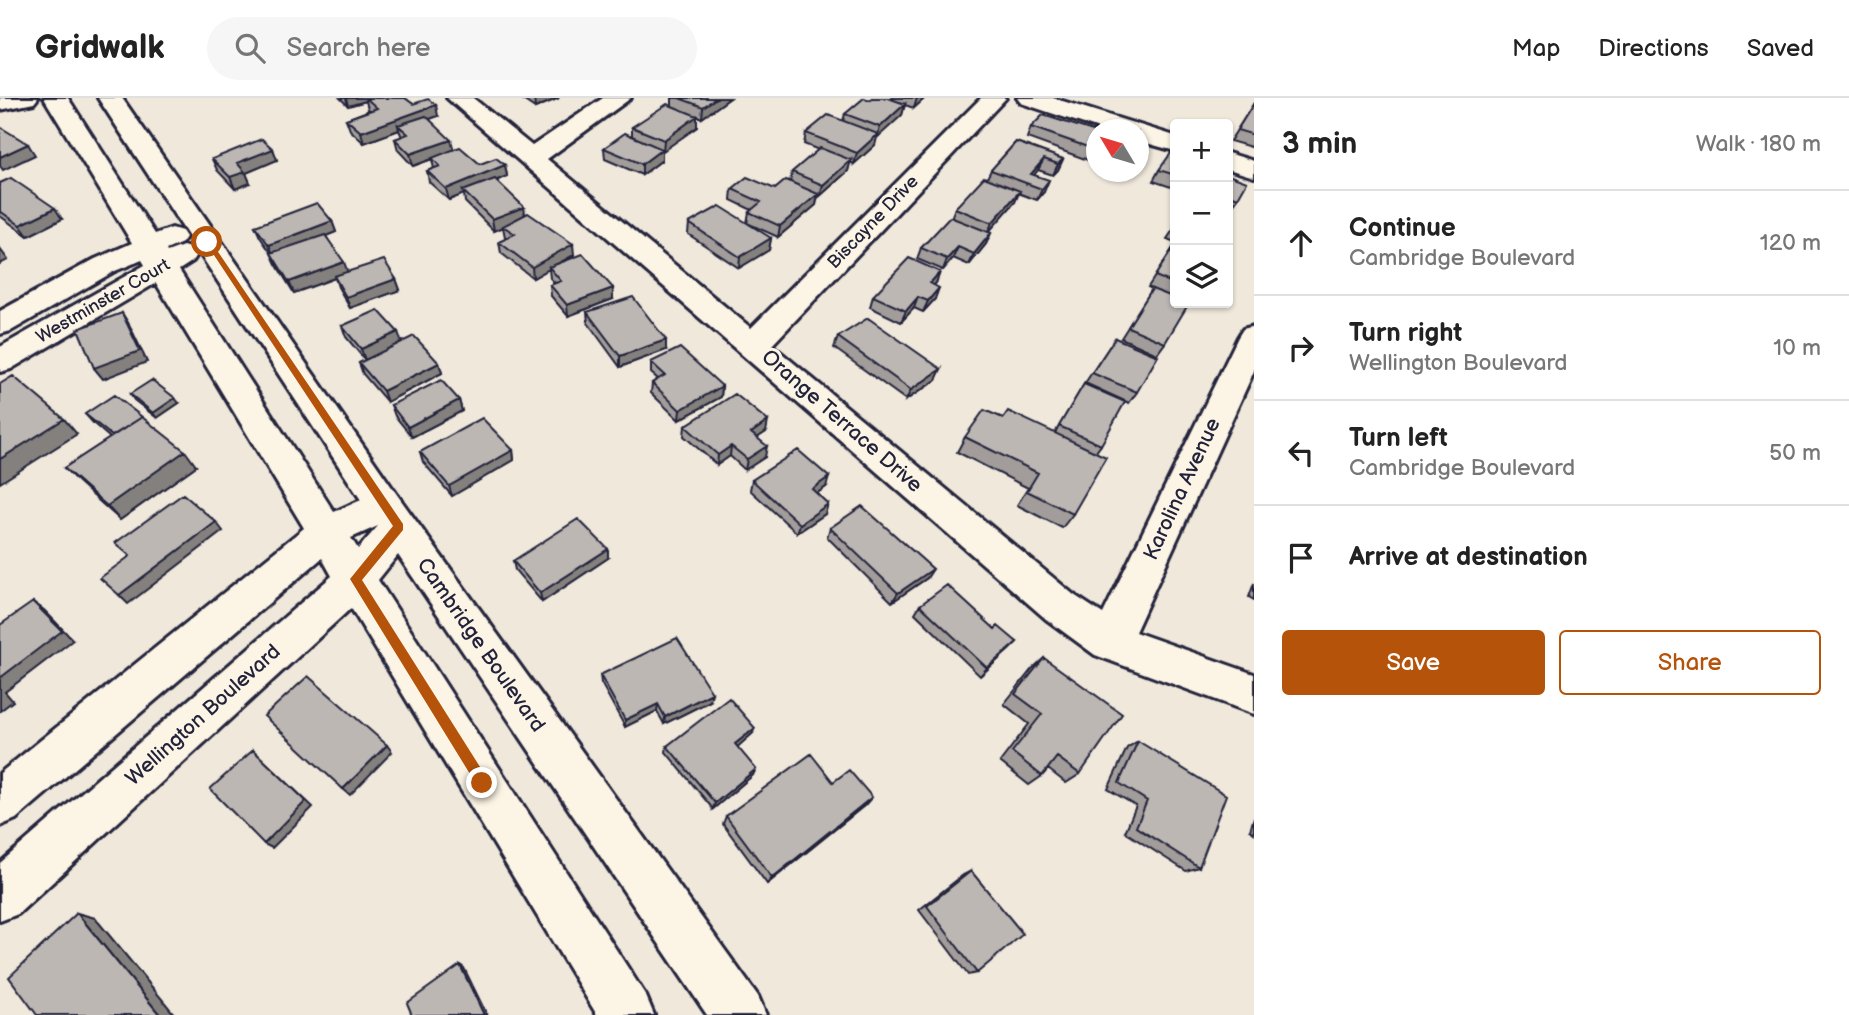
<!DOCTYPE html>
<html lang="en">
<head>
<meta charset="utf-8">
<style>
	body { margin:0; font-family:"Balsamiq Sans",sans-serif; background:#f6f6f6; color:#222 }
	.controls { position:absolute; right:21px; top:21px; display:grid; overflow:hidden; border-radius:7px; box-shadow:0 2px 5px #0004 }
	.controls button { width:63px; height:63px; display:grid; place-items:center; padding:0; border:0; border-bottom:2px solid #e0e0e0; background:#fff; color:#222; font:35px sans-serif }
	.compass { position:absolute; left:1086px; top:21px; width:63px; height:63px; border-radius:50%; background:#fff; box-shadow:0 2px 5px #0004; rotate:308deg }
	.stop { position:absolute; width:21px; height:21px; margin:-16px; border:5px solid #b45309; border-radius:50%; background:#fff }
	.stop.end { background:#b45309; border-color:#fff; box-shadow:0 2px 7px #0008 }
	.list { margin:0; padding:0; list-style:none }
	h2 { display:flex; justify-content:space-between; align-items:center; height:91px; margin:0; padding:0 28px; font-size:30px }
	h2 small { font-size:23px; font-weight:400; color:#767676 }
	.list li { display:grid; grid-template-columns:46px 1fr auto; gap:21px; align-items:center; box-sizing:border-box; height:105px; padding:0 28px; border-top:2px solid #e0e0e0 }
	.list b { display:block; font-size:26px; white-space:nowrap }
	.list p { margin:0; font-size:23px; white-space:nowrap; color:#767676 }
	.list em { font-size:23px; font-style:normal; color:#767676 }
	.actions { display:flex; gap:14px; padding:21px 28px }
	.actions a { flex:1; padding:16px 0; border:2px solid #b45309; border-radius:7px; text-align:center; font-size:24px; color:#b45309 }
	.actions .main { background:#b45309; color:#fff }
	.icon { flex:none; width:38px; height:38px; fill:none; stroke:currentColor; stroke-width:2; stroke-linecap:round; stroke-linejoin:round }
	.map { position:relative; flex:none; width:1254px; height:917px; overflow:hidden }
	header { display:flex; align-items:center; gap:42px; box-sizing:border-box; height:98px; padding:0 35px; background:#fff; border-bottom:2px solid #e0e0e0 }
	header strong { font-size:33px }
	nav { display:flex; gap:38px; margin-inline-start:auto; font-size:24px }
	.search { width:490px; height:63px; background:#f6f6f6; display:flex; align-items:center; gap:18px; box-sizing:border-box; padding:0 24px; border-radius:38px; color:#767676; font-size:26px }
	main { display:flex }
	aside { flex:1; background:#fff }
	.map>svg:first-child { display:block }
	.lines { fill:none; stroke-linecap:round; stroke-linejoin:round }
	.minor-casing { stroke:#22223b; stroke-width:6 }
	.minor { fill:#fcf5e5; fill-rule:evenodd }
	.wall { fill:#a29d9a; stroke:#22223b; stroke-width:2 }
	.shaded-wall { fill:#84807d; stroke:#22223b; stroke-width:2 }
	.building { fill:#bcb7b3; stroke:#22223b; stroke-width:2 }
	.route { fill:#b45309 }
	.labels { text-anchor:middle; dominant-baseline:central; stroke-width:6; stroke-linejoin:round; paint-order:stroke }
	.far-street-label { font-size:18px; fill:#22223b; stroke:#fcf5e5 }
	.street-label { font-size:21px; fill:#22223b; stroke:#fcf5e5 }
</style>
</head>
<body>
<header>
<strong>Gridwalk</strong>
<div class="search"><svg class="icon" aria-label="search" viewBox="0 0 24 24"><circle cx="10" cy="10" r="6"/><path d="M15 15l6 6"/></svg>Search here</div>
<nav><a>Map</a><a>Directions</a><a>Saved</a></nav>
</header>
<main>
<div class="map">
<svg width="1254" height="917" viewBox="0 0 1254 917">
	<rect width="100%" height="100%" fill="#efe8db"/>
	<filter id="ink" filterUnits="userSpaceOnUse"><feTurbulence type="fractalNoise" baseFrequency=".0143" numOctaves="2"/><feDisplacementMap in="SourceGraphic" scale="14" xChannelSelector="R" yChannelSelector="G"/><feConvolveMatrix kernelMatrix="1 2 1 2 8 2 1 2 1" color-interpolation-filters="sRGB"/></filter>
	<g filter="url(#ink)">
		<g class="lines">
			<g class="minor-casing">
				<path id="minor" d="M0 0H38L34 5 0 12Z
					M44 0H68L155 136 172 130 182 133 186 139 182 145 166 152 167 154 183 148 193 151 197 157 193 163 179 172 334 414 361 402 98 0H122L398 398 758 898 766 917H707L398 457 378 482 646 898 654 917H597L351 510 18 816 0 823V765L332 478 322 460 16 721 0 728V675L304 430 156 185 11 271 0 274V249L145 167 142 162 115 173 11 233 0 236V213L95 161 132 145ZM378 428 358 451 351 440Z
					M447 0H473L532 48 603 0H631L547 61 751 230 981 0H1006L772 247 1074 497 1103 516 1238 239 1243 231 1254 228V273L1135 534 1254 576V616L1095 557 1046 521Z
					M1017 0H1053L1175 38V53L1139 43V32H1102L1021 5Z
					M1228 55 1254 63V79L1228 71Z"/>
			</g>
			<use href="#minor" class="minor"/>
		</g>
		<path class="wall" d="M340 0H405L413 6 438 18 429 21 453 51 480 66 505 67 507 78 496 83 524 109 525 117 574 157 561 164 613 201 568 218 551 198 550 187 555 185 550 180 549 171 533 180 501 155 499 144 507 141 505 139 503 129 494 133 465 104 464 96 449 102 429 84 427 73 434 71 432 61 413 68 398 52 395 41 402 39 399 32 364 45 350 32 346 21 370 12 368 11 366 3 348 8Z
			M520 0H559L535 10Z
			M672 0H730L702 20 697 18V29L662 53V62L642 77 605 61 604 50 632 38V29L672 8Z
			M872 0H925L914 10 905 7 902 17 876 40 875 47 854 66 850 64 848 73 820 98 818 97 816 107 778 139 747 125 749 114 752 112 731 102 732 91H775L790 84 792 74 819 52 804 46 806 35 843 23 845 16Z
			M1254 5V50L1230 43Z
			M1031 29 1096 34V65L1027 40Z
			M1016 44 1063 61 1058 72 1053 77 1038 72 1034 77 1044 94 1037 102 1018 95 1015 104 988 134 991 135 986 146 969 167 953 160 943 172 917 161 921 150 951 120 955 110 987 80 991 72Z
			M273 51 277 62 246 75 250 85 235 91 217 72 212 61Z
			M1175 53V83H1174L1171 89 1153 83 1159 72Z
			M1228 77 1238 100 1230 111 1228 110Z
			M0 85 62 121 28 138 0 118Z
			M332 123 336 134 326 138 347 174 396 181 400 192 350 210 338 189 335 180 294 195 276 166 271 155 260 139 255 128Z
			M689 125 771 140 769 152 739 170 688 136Z
			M1175 129V144L1167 141Z
			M1175 147V205L1165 245 1157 256 1121 240 1152 191 1148 189Z
			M940 174 936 185 933 187 935 201 923 214 914 210 901 224 870 209 873 198Z
			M587 214 666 252 620 269 588 225Z
			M342 228 401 244 439 265 442 275 387 304 363 276 359 265 365 262 346 239Z
			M838 239 936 282 906 302 834 250Z
			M1115 240 1137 294 1129 305 1085 285Z
			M651 264 722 288 721 299 679 322 651 295 652 285 658 281 651 275Z
			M1084 286 1101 347 1096 354 1073 416 1062 430 1017 407 1028 390 957 354 965 339 1003 320 1055 335Z
			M130 296 179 305 157 320 134 302Z
			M459 302 462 313 412 339 395 318 391 307Z
			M85 316 196 368 120 422 78 384 64 370 110 340 94 326Z
			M685 328 766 334 757 340 765 359 745 372 730 358 717 367 684 338Z
			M513 352 514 362 452 398 423 364 420 354Z
			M752 382 826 389 816 396 825 416 797 435 750 392Z
			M830 430 927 480 892 504 827 439Z
			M608 460 542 504 515 472 513 463Z
			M1254 485V502L1249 499Z
			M920 507 995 531 1017 544 980 578 915 515Z
			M1044 560 1080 676 1066 685 1048 671 1042 678 1029 687 1000 664 1029 626 1004 606 1032 571Z
			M600 577 710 603 664 626 657 613 625 629 601 585Z
			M752 636 737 649 753 677 713 711 666 654 667 648Z
			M1138 643 1199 769 1186 773 1125 734 1136 708 1108 691 1127 650Z
			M833 684 865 707 767 786 723 726 726 718Z
			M1254 719V735L1250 732Z
			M971 773 977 875 968 877 919 812 963 777Z"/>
		<path class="shaded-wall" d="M346 0H365L366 3 348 8Z
			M534 0H559L535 10Z
			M716 0H730L702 20 703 9Z
			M917 0H925L914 10Z
			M905 6 902 17 877 40 880 29Z
			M436 7 438 18 402 31 398 27 399 32 364 45 361 34Z
			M697 18V29L663 53 664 42Z
			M878 36 875 47 854 66 857 55Z
			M451 42 454 53 413 68 410 56Z
			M28 46 35 57 3 72 0 68V59Z
			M273 51 277 62 246 75 250 85 235 91 230 79 237 65Z
			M662 51V62L642 77V66Z
			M1044 61 1038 72 1026 87 1031 76Z
			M1063 61 1058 72 1053 77 1058 66Z
			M851 62 848 73 820 98 823 87Z
			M505 67 507 78 466 95 463 93 464 96 449 102 446 91Z
			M1049 82 1044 94 1037 102 1042 91Z
			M1020 93 1015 104 987 136 992 125Z
			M818 96 816 107 778 139 780 128Z
			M524 109 525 120 494 133 492 121Z
			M55 110 62 121 28 138 20 127Z
			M332 123 336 134 274 158 269 147Z
			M991 135 986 146 969 167 974 156Z
			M771 140 769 152 739 170 740 159Z
			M573 146 574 157 550 170 549 169V171L533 180 532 169Z
			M958 149 953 160 943 172 947 161Z
			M0 151 8 162 0 166Z
			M344 164 348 175 294 195 289 184Z
			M940 174 936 185 925 196 930 185Z
			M396 181 400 192 350 210 346 199Z
			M613 190V201L568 218 567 207Z
			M939 190 935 201 923 214 928 203Z
			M918 199 914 210 901 224 906 213Z
			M122 215 129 226 147 264 103 281 94 270Z
			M398 234 402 245 365 262 361 251Z
			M666 242V252L620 269V258Z
			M439 265 442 275 387 304 383 293Z
			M941 271 936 282 906 302 911 292Z
			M722 288 721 299 679 322 680 312Z
			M175 300 179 305 157 320 153 315Z
			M459 302 462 313 412 339 408 329Z
			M64 321 77 336 0 385V361Z
			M768 323 766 334 749 345 751 335Z
			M731 348 730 358 717 367 718 357Z
			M767 348 765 359 745 372 747 361Z
			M513 352 514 362 452 398 449 388Z
			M185 353 196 368 120 422 107 408Z
			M829 379 826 389 808 401 812 391Z
			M828 406 825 416 797 435 800 426Z
			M216 424 223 433 128 506 119 497Z
			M608 451V460L542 504 540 495Z
			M933 471 927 480 892 504 898 495Z
			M33 504 44 512 73 542 5 594 13 603 0 613V580Z
			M1017 544 1009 552 980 578 987 570Z
			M712 595 710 603 664 626 665 619Z
			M658 606 657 613 625 629V622Z
			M755 630 752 636 733 653 735 646Z
			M387 647 392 654 350 697 343 691Z
			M253 652 313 709 272 750 264 746Z
			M756 671 753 677 713 711 715 705Z
			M872 699 865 707 767 786 772 780Z
			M77 815 95 820 175 917H160Z
			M460 867 464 870 487 917H484Z"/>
		<path class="building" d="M366 0H405L413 6 428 1 436 7 361 34 346 21 377 10Z
			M679 0H716L703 9Z
			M864 0 870 2 872 0H888L905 6 880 29 845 16Z
			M1254 5V37L1237 32Z
			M667 6 697 18 664 42 632 29Z
			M828 17 878 36 857 55 806 35Z
			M1043 17 1096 34V52L1031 29Z
			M426 18 451 42 410 56 395 41 408 36 398 27Z
			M0 29 28 46 0 59Z
			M625 35 662 51 642 66 604 50Z
			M262 41 273 51 237 65 245 74 230 79 212 61Z
			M1016 44 1063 61 1058 66 1044 61 1031 76 1049 82 1042 91 991 72Z
			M460 49 480 66 496 60 505 67 446 91 427 73 440 68 432 60Z
			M820 50 851 62 823 87 792 74Z
			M1173 52 1175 53V77L1159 72Z
			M1228 77 1247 84 1238 100 1228 96Z
			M747 79 775 91 786 82 818 96 780 128 749 114 761 104 732 91Z
			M984 79 1020 93 992 125 955 110Z
			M11 80 55 110 20 127 0 113V85Z
			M495 81 524 109 492 121 463 93Z
			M317 105 332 123 269 147 255 128Z
			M720 108 771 140 740 159 689 125Z
			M528 115 573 146 532 169 499 144 515 136 503 128Z
			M950 119 991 135 974 156 958 149 947 161 921 150Z
			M325 137 344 164 289 184 271 155Z
			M1175 147V186L1155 178Z
			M583 156 613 190 567 207 550 187 561 183 549 169Z
			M909 160 940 174 930 185 939 190 928 203 918 199 906 213 873 198Z
			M384 162 396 181 346 199 334 178Z
			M1152 191 1175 200V205H1189L1165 245 1128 229Z
			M633 199 666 242 620 258 587 214Z
			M378 212 398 234 361 251 342 228Z
			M122 215 140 253 94 270 78 231Z
			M868 220 941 271 911 292 838 239Z
			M414 238 439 265 383 293 359 265Z
			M1115 240 1158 258 1137 294 1092 275Z
			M680 250 722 288 680 312 652 285 665 277 651 264Z
			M13 278 64 321 0 361V286Z
			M152 282 175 300 153 315 130 296Z
			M441 282 459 302 408 329 391 307Z
			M1084 286 1125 304 1101 347 1059 328Z
			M735 296 768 323 751 335 767 348 747 361 731 348 718 357 685 328Z
			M114 297 142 319 112 338 85 316Z
			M984 312 1003 320 1008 313 1106 359 1073 416 1027 393 1038 375 965 339Z
			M142 319 185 353 107 408 64 370Z
			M482 320 513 352 449 388 420 354Z
			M798 352 829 379 812 391 828 406 800 426 752 382Z
			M183 396 216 424 119 497 100 480 130 458 115 445Z
			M862 408 933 471 898 495 830 430Z
			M578 421 608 451 540 495 513 463Z
			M947 487 995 531 998 528 1017 544 987 570 920 507Z
			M33 504 62 533 0 580V527Z
			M677 540 712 595 665 619 658 606 625 622 600 577Z
			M1044 560 1122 616 1080 676 1057 659 1042 678 1012 654 1042 616 1015 596Z
			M308 578 387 647 343 691 264 618Z
			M729 600 755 630 735 646 756 671 715 705 667 648Z
			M1138 643 1226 697 1199 769 1136 729 1147 703 1119 685Z
			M253 652 306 703 264 746 210 691Z
			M811 656 833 684 849 672 872 699 772 780 726 718Z
			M971 773 1023 836 977 875 927 808Z
			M77 815 160 917H37L9 879Z
			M460 867 484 917H412L407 905Z"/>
	</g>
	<path class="route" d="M204 142H210L403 426V432L362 482 487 680V689H478L350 481 393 428Z"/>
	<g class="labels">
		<g class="far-street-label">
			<text transform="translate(873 124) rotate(-46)">Biscayne Drive</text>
			<text transform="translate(103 203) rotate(-30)">Westminster Court</text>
		</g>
		<g class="street-label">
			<text transform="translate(842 323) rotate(41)">Orange Terrace Drive</text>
			<text transform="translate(1182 391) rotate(-65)">Karolina Avenue</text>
			<text transform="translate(481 547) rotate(55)">Cambridge Boulevard</text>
			<text transform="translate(203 617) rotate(-42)">Wellington Boulevard</text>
		</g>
	</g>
</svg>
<div class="controls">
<button>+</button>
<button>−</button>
<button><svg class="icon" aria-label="layers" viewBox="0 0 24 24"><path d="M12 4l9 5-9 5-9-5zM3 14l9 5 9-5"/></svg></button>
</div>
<svg class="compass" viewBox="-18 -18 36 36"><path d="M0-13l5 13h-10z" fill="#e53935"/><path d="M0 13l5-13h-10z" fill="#767676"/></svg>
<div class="stop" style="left:207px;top:144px"></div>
<div class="stop end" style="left:482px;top:685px"></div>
</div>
<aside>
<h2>3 min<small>Walk · 180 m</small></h2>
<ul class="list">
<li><svg class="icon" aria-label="ahead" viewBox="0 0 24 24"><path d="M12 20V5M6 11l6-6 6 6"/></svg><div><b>Continue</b><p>Cambridge Boulevard</p></div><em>120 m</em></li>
<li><svg class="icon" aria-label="right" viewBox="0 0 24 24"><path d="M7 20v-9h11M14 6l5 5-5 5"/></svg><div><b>Turn right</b><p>Wellington Boulevard</p></div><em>10 m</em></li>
<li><svg class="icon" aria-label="left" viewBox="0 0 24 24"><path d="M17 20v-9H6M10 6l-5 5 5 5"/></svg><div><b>Turn left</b><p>Cambridge Boulevard</p></div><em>50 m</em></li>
<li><svg class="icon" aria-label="arrive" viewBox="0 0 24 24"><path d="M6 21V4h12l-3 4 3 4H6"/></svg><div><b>Arrive at destination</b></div></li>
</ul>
<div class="actions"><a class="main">Save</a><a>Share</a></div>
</aside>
</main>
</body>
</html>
